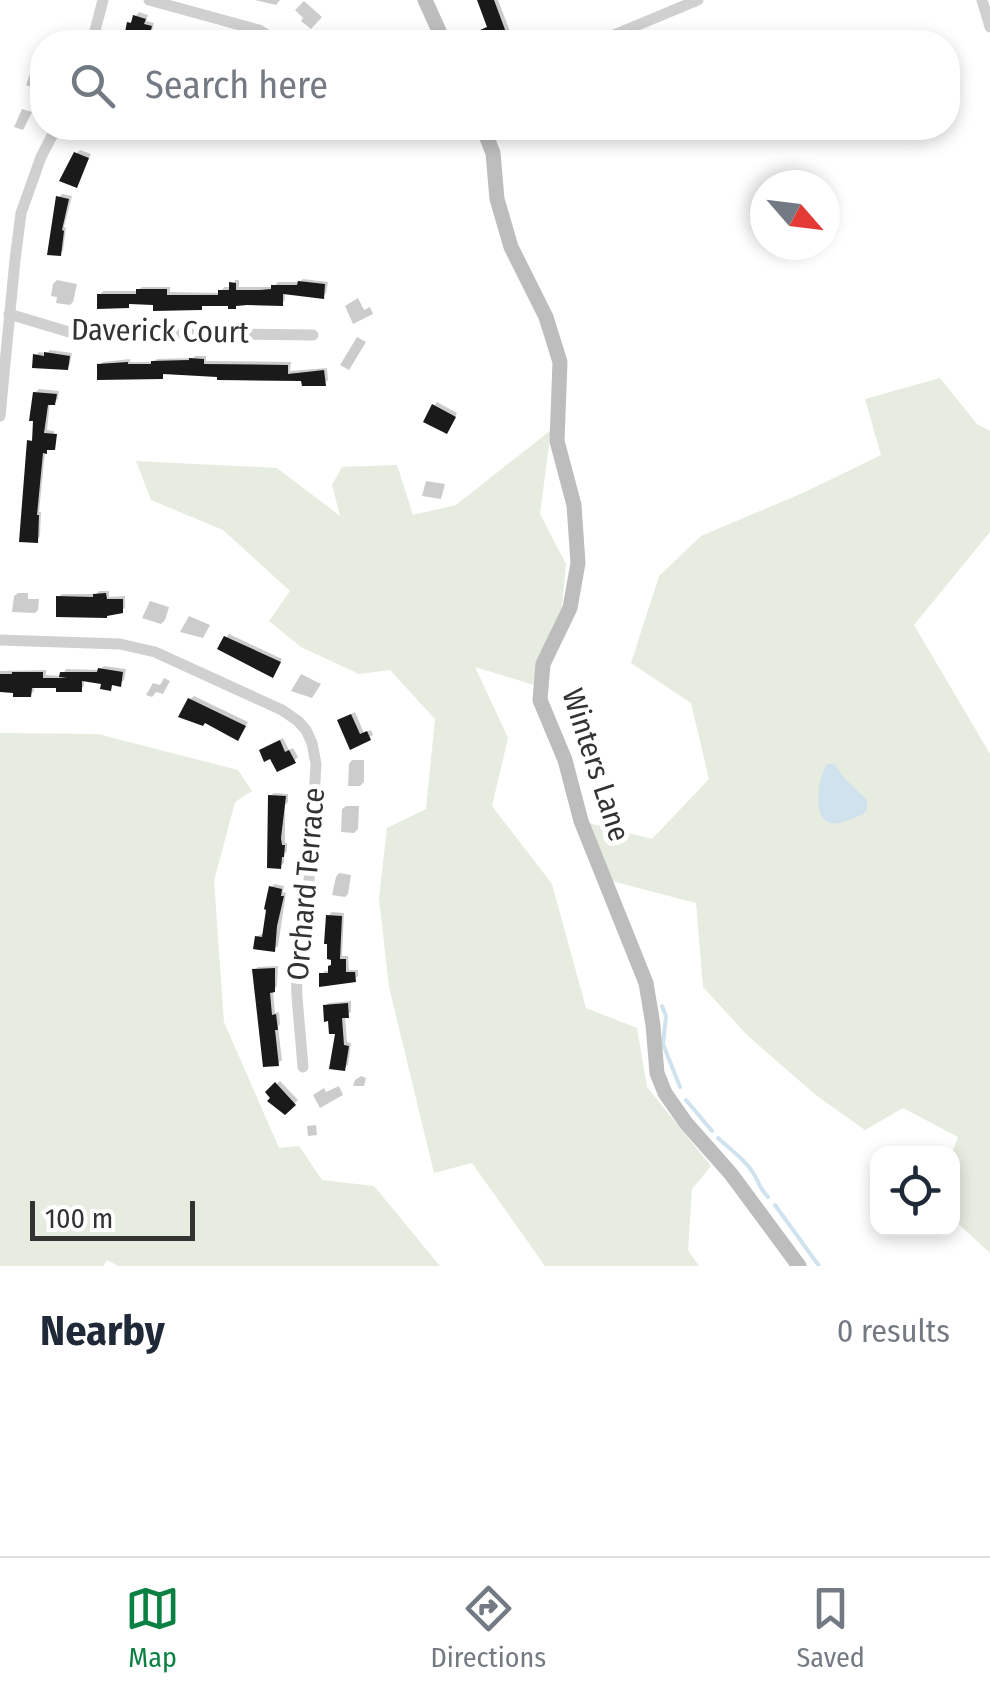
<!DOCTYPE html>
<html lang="en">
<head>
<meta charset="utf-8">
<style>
	body { margin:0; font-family:"Fira Sans Condensed",sans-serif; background:#f6f6f7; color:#1f2937 }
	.controls { position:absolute; right:30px; bottom:30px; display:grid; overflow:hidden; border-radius:20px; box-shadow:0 5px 15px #0003 }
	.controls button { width:90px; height:90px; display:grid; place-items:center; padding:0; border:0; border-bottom:2px solid #e0e1e3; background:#fff; color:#1f2937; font:50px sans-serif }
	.compass { position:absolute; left:750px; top:170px; width:90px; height:90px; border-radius:50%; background:#fff; box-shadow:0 5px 15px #0003; rotate:118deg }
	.scale { position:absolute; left:30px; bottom:25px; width:165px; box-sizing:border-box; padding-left:10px; border:5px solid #333; border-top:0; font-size:28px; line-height:35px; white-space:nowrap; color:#333; -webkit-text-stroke:8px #fff; paint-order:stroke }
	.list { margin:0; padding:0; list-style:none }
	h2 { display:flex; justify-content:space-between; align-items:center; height:130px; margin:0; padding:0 40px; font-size:42px }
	h2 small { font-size:32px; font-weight:400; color:#747a83 }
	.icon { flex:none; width:55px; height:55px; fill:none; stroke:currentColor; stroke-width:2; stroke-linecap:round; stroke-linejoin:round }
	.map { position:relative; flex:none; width:990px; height:1266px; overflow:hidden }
	.search { position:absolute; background:#fff; box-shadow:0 5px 15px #0003; left:30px; right:30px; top:30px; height:110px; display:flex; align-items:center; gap:25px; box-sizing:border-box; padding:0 35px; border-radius:40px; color:#747a83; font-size:38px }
	.sheet { height:290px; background:#fff }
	nav { display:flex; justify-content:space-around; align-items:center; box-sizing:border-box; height:140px; border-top:2px solid #e0e1e3; background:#fff; font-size:28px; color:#747a83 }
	nav a { display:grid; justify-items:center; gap:5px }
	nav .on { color:#0b8043 }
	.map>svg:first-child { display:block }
	.green { fill:#e6ecdf }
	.water { fill:#cfe2ee }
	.shadow { fill:#0003 }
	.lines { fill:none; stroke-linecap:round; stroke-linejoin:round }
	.stream { stroke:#cfe2ee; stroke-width:4 }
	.building { fill:#1a1a1a }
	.street { stroke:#d0d0d0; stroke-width:11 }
	.secondary { stroke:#bdbdbd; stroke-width:15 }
	.labels { text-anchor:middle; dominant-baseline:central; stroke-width:10; stroke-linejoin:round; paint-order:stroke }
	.street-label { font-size:30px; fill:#333; stroke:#fff }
</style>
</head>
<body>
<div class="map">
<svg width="990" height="1266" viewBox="0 0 990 1266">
	<rect width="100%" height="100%" fill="#fff"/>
	<path class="green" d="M940 378 977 424 990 431V532L914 625 990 754V1253L953 1219 952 1153 958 1137 903 1108 865 1130 817 1096 748 1036 703 987 696 903 604 879 581 821 652 839 709 779 691 703 631 663 659 576 701 536 805 492 881 455 865 399Z
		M551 430 540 514 566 564 562 606 534 685 475 667 508 738 492 806 552 884 586 1008 637 1028 647 1087 711 1166 692 1189 688 1250 699 1266H545L472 1163 434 1173 389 987 379 898 387 828 426 809 435 719 390 670 359 674 301 647 269 621 290 591 223 530 151 500 136 461 277 468 340 516 332 485 342 467 397 465 413 515 456 505Z
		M0 733 98 734 238 770 252 791 235 802 214 881 224 1022 279 1148 299 1146 322 1180 374 1186 440 1266H118L107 1260 103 1266H0Z"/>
	<path class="water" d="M827 764H834L845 779 867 800V811C861 816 838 826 830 823 811 817 819 776 827 764Z"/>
	<path class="shadow" d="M255 0H280L276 5Z
		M480 0H498L514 42H489L483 31 489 26Z
		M304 1 322 17 311 29 301 21 303 18 295 10Z
		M139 12 148 15 146 21 154 23 152 31 148 35 145 34 142 42H126L130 23Z
		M319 36 331 39 330 42H314Z
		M40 54 42 55V79L36 89 26 85 36 57Z
		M22 109 32 112 23 130 14 127Z
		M80 150 91 154 76 185V154Z
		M62 194 72 196 64 227 66 228 63 250 60 254 59 197Z
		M303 279 328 282 326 293 323 296 285 292V300L282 303 156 302 100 295 103 291H137L142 287H170V292L220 293 224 287H232L235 280H239V287H273L278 282H300Z
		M57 280 77 284 73 302 70 305 56 303 57 297 51 296 53 284Z
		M358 298 364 310 370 307 373 314 353 324 345 306Z
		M357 337 366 342 349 370 340 365Z
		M50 350 72 353 70 364 67 368 36 355 39 352 47 353Z
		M195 356H206V361L291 362 290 371 327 368 328 380 325 383 303 378 166 372 162 376 100 365 103 362 130 359V362H154L157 359 193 358Z
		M39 389 59 391 58 399 54 403 50 402 47 430 54 431 53 448 49 447 45 452 39 512H41L40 536 37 540 30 442 34 437 35 393Z
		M437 402 457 413 450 428 434 406Z
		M426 481 445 484 441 499 422 496Z
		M99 591H109V597L125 596V607L122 611 59 597 62 594H96Z
		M18 593H28V599H39L38 610 35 613 12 612 14 596Z
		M150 601 169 607 165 620 161 624 142 618Z
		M189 616 210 625 203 638 180 632Z
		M229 634 282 659 276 671 226 638Z
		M104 666 126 669 124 680 120 684 115 683 110 688 104 682 84 679V686L81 689 34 685V691L30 695 16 690H0V671L46 670V675L62 676 66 669 99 670Z
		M301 674 321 684 312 698 291 691Z
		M164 678 170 681 163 694 156 692 152 697 146 695 153 683 160 685Z
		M194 696 248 722 241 734 205 721 190 699Z
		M355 712 364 733 371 730 373 735 351 747 343 718Z
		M283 738 289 750 293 748 298 757 294 761 265 747Z
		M352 760H364V782L360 786H348L349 764Z
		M274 793 288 794V802L285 805V843H287V851L284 854V863L280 866 270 796Z
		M346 806H359L358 829 354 833 341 832 342 809Z
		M339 873 351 875 348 894 345 897 332 895 336 877Z
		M274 884 284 886 283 892 286 893 278 946 274 949 257 937 261 934H265L271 888Z
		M332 912 344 913 342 956H348L349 970H358V976L354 979 322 974 325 971H330L334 963 328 916Z
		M278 966 277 986 273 991 275 1013 279 1012 280 1024 278 1027 282 1060 278 1063 254 970 258 967Z
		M351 1001V1012L345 1015 347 1042 351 1043 348 1065 344 1068 338 1031 325 1006 329 1003Z
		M361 1076 366 1078 364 1086H353L355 1080Z
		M280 1081 298 1100 285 1112 268 1092Z
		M339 1086 343 1095 320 1108 313 1095 324 1088 326 1092Z
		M316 1125 317 1135 308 1136 307 1126Z"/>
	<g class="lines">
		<path class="stream" d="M662 1006 666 1016 663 1044 680 1087
			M686 1100 712 1131
			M718 1138C730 1149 747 1161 755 1176 760 1185 760 1189 768 1197
			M775 1205 819 1266"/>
	</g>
	<path class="building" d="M477 0H494L507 35 502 38 504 42H485L480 30 487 27Z
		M133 15 146 19 144 24 152 26 149 37 144 36 142 42H123L127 22 131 23Z
		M74 152 89 158 77 188 59 181Z
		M56 196 69 199 62 230 64 231 61 256 47 255Z
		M298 281 325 284 324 299 283 294V306L247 305 236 306V309H228V306H202V310L153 311V305L129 304V308L97 309V294H136V289H167V295H218V290H229V282L236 283V290H260L271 289V285H297Z
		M44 352 70 356 68 370 32 368 33 354 44 356Z
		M189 358 204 359V364L288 365V374L324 370 326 386H302L301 381 217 380V377L163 374V379L97 380V364L128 362V364H151V361L189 360Z
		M33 392 57 394 55 405H48L44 433 57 434 55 450H47V454L43 453 37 515H39L38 543 19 542 27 440 32 441 33 421H29Z
		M432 404 456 417 447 434 423 422Z
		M106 593 107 599H123V613L107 616V618L56 617V596L93 597V594Z
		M224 636 281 662 273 678 217 649Z
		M98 668 123 672 121 687 112 685 111 691 100 689 101 684 82 681V692H56V688H32L31 697H13V693L0 692V674H12V672H43V678H67L59 677 60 672H97Z
		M188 698 246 726 238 741 205 723 203 726 178 717Z
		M351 714 360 734 367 731 371 740 350 750 337 720Z
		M280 740 285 752 289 750 296 763 277 772 270 759 264 762 259 750Z
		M268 795 286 796 281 838 282 845H285L284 857H282L281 869 267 868Z
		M269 886 282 889 281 896H284L277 926 275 952 253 949 255 936 262 937 266 910 264 909Z
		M326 915 342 916 340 959H346V972H355L356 982 319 987V973H328V966L331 965V960L327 959V944H324Z
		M275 968V992L270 993 272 1015 276 1014 278 1030H275L279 1066 263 1067 252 969Z
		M348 1003 349 1018H342L344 1045 349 1046 345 1071 329 1069 335 1034H329L328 1021 324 1022 323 1005Z
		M275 1082 296 1105 285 1115 267 1101 270 1098 265 1092Z"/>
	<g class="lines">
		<path class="street" d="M149 0 259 30 278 42
			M982 0 990 27
			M92 42 103 0
			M597 42 698 0
			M9 314 69 332 313 335
			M0 416 15 260 21 213 41 157 56 128
			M0 640 120 644 155 652 282 710 298 721 306 730 312 743 316 764 309 881 298 934 296 962 297 997 303 1067"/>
		<path class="secondary" d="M425 0 444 42
			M483 128 493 153 497 199 511 247 546 317 560 362 557 441 574 505 578 563 570 608 543 664 540 700 565 760 581 821 646 983 653 1025 657 1073 665 1093 686 1123 731 1174 799 1266"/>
	</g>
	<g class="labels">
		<g class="street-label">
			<text transform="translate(160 331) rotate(1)">Daverick Court</text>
			<text transform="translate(596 765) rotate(72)">Winters Lane</text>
			<text transform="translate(306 884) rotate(-85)">Orchard Terrace</text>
		</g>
	</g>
</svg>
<div class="controls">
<button><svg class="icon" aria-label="locate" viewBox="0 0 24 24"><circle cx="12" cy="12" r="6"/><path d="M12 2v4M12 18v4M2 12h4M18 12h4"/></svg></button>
</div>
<svg class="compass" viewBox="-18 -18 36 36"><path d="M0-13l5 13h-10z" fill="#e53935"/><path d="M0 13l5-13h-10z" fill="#747a83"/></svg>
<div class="scale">100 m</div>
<div class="search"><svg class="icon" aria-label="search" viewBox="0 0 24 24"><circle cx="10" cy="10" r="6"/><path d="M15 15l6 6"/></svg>Search here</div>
</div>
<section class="sheet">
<h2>Nearby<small>0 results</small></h2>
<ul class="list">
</ul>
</section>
<nav>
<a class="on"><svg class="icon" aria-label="map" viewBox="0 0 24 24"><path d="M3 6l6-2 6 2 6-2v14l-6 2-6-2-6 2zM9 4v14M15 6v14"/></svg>Map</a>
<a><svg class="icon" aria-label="directions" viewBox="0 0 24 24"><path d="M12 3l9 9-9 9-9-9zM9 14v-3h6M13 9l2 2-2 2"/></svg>Directions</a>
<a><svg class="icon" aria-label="saved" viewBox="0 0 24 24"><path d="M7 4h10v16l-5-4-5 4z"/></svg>Saved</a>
</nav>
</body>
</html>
